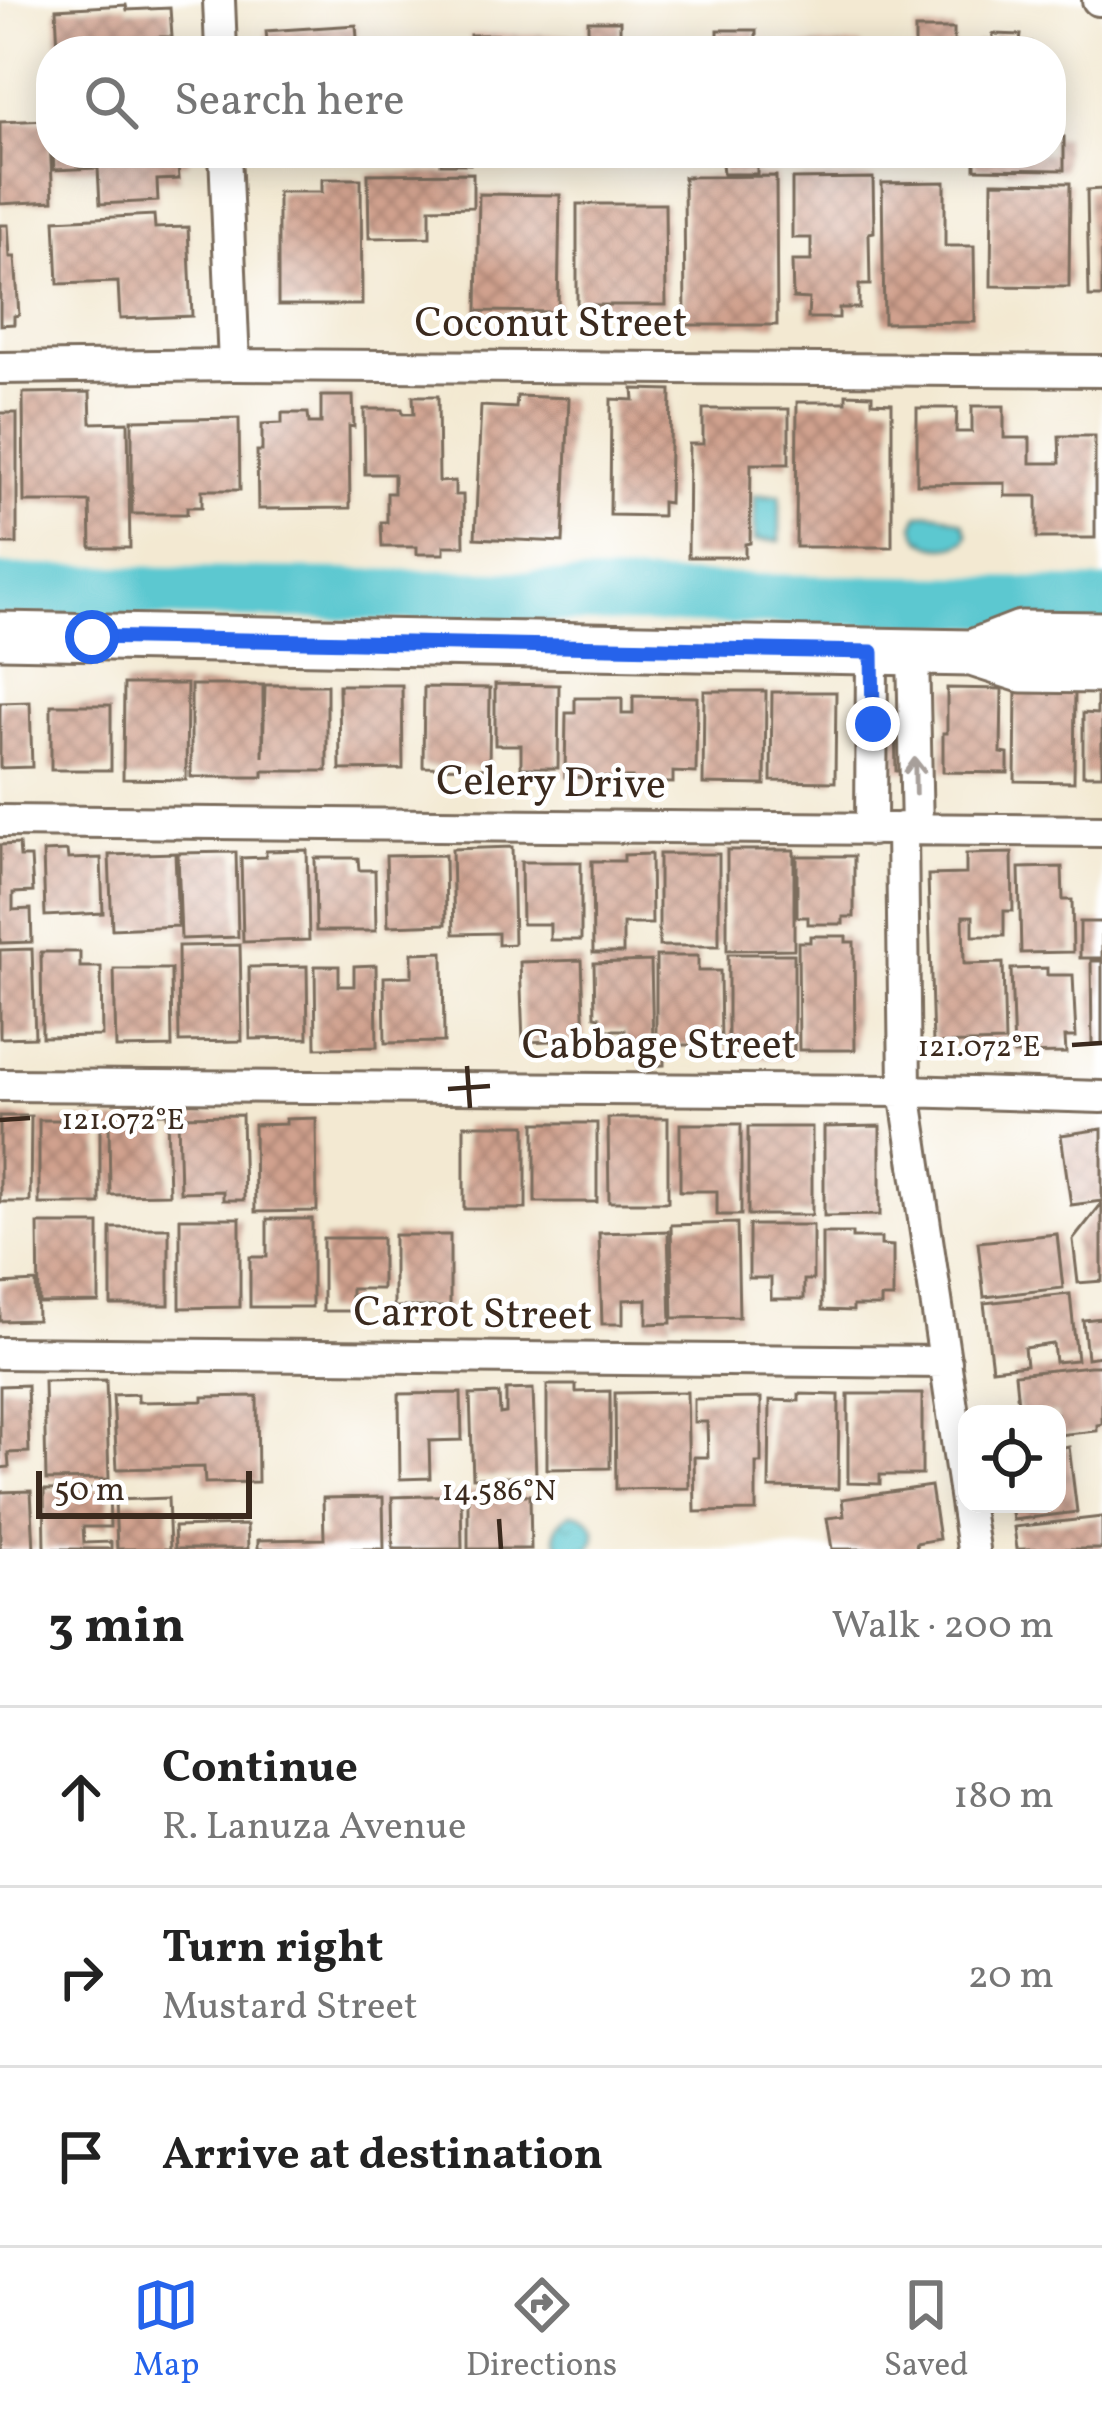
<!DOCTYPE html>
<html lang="en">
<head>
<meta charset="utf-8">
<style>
	body { margin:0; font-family:Vollkorn,serif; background:#f6f6f6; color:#222 }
	.controls { position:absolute; right:36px; bottom:36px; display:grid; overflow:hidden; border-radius:24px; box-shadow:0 6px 30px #0003 }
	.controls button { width:108px; height:108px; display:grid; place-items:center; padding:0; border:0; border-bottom:3px solid #e0e0e0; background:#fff; color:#222; font:60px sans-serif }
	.scale { position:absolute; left:36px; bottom:30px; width:216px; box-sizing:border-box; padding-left:12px; border:6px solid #3b2a1e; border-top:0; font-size:33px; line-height:42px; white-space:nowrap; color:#3b2a1e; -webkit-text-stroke:9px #fff; paint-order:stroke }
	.stop { position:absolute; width:36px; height:36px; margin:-27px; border:9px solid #2563eb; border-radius:50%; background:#fff }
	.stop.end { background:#2563eb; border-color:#fff; box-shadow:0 3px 12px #0008 }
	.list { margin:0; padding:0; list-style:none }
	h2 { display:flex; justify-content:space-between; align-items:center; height:156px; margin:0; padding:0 48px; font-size:51px }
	h2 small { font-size:39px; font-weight:400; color:#767676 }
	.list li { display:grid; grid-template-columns:78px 1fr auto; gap:36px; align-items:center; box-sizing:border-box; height:180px; padding:0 48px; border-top:3px solid #e0e0e0 }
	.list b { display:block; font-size:45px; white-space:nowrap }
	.list p { margin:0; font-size:39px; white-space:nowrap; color:#767676 }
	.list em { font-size:39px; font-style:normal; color:#767676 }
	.icon { flex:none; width:66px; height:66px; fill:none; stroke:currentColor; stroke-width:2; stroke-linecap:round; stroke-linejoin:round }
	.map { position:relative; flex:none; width:1102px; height:1549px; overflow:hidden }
	.search { position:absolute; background:#fff; box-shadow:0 6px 30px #0003; left:36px; right:36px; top:36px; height:132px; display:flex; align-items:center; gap:30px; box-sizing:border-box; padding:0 42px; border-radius:48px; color:#767676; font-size:45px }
	.sheet { height:696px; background:#fff }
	nav { display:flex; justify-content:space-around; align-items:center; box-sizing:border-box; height:168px; border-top:3px solid #e0e0e0; background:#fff; font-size:33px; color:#767676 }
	nav a { display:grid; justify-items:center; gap:6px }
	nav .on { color:#2563eb }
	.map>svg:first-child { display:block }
	.water { fill:url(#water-ripples); stroke:#4b7977; stroke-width:3 }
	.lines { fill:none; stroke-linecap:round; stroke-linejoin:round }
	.river { stroke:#5bc8d0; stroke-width:51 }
	.building { fill:url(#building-cross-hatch) }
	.street-casing { stroke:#7b6d5d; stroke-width:36 }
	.secondary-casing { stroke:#7b6d5d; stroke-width:51 }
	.street { stroke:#fff; stroke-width:30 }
	.secondary { stroke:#fff; stroke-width:45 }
	.oneway { stroke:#a79f9a }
	.route { stroke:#2563eb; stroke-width:15 }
	.ticks { fill:none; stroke:#3b2a1e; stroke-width:4.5 }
	.labels { text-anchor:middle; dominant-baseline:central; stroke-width:9; stroke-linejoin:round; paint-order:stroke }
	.street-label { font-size:42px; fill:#3b2a1e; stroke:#fff }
	.ticks-label { font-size:30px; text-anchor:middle; fill:#3b2a1e; stroke:#fff; stroke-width:9; stroke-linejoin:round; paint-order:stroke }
</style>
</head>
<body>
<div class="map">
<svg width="1102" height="1549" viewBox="0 0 1102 1549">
	<defs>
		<pattern id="water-ripples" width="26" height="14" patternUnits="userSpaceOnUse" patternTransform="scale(3)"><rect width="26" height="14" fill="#5bc8d0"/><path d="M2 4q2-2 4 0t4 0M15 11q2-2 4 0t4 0" fill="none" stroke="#4ca3a8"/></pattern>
		<pattern id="building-cross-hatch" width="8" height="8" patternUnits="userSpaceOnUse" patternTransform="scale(3)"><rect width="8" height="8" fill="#d0a18e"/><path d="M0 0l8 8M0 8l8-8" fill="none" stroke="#aa8373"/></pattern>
	</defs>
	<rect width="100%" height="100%" fill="#fff"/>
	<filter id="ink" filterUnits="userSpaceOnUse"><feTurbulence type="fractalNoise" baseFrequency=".00833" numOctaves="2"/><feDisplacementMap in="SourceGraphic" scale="24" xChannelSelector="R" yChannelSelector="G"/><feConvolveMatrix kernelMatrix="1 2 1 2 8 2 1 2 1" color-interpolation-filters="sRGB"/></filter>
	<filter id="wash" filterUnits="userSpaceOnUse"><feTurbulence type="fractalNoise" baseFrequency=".004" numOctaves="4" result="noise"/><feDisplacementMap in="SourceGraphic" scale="48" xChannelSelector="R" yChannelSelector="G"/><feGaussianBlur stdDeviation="2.7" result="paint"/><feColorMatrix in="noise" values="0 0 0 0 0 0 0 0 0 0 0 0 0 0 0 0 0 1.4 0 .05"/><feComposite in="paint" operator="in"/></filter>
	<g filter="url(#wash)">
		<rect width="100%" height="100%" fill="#f3e9d2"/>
		<path class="water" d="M755 495H780V541H755Z
			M929 513 941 514 963 522 968 535 965 541C947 552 919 548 914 525L919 515Z
			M572 1513C592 1515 602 1532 589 1549H562C550 1536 556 1520 572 1513Z"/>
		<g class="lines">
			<path class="river" d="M0 590 1102 604"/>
		</g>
		<g id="blocks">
			<path class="building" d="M126 5 127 10 170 8 172 37H159V51H101V47L58 49 56 9Z
				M588 21H620V41H588Z
				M356 25 358 51H268L266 31Z
				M915 29H954V51H915Z
				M718 30H756V51H687V42H718Z
				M585 34V51H471L470 35Z
				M993 34 1021 35 1020 42H1031L1030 51H976V42H993Z
				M789 45H862V51H789Z
				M49 120 53 201 0 204V122Z
				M1051 137H1064V170L975 169V153H1051Z
				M53 153H189V163L178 164 179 179 157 180 158 201 100 204 98 168 54 170Z
				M441 153H469L470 164H441Z
				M696 153H757V174H723L722 163H696Z
				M473 173V207L430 208V237L369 238 368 174Z
				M776 176 777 325H685L684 177Z
				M873 178 874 232 869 233 870 285H859V308H839V318H808L809 299 793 298 792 261H811V238H792V179Z
				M322 179H361L362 305H278V192H322Z
				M945 182V246H974L975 322 884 323 882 183Z
				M992 182 1070 183 1069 287 991 286Z
				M1102 189V297H1089L1087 190Z
				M479 194 560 195 558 312 477 311Z
				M577 204H665L666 305H577Z
				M154 215 155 228 188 227 192 316 120 319 118 282 58 284 55 220Z
				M0 225H8L10 257H15L19 315 14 316V324L0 325Z
				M633 389 671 390 669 503 662 502V516L610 515 611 399 634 400Z
				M90 392 91 423 128 422 130 548H91L90 502H24L23 393Z
				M846 394 872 395V402L892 403V547H796L797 402H846Z
				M321 396H353L354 427 349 426 350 508 258 509 257 451H262V424L282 423V413H308L309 423H321Z
				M413 396H438L439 482 455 481V495H463L464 546H444V554H417V547H382L381 522H387V493H394V474H365L364 409H402L403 414H414Z
				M517 396 569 398 563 542 475 538 481 406 516 408Z
				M972 406H1004V438H1030V463H1060L1059 436H1095V538H1037V496H1005V483L917 484V408H957L956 432H972Z
				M703 409H789V464H751L750 543 745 544V557H688L689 444H703Z
				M0 413H17V544H0Z
				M239 418 240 490H202V507H187V514H132V420Z
				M124 684H187L186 780 123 779Z
				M495 684 559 685 558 768H521V745H495Z
				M191 685H263V757L265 685H327V771H263V777H191Z
				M339 685H402L403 769 340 770Z
				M424 687 490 688 489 768 423 767Z
				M947 688 1002 689 1001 753 1008 754V773L943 772V733H947Z
				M1016 689 1075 690 1074 782 1015 781Z
				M1097 690H1102V775H1083V713L1097 714Z
				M704 691H766L765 785 703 784Z
				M772 692H836L835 782 771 781Z
				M633 696 697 697 696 773 673 772V783L632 782V778L565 777 566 713H575V698H622V714H633Z
				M30 702 32 767 0 768V703Z
				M51 705H111V770H51Z
				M908 719 909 771H896L895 720Z
				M19 844 20 857H31L33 892 13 893V910L31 909 32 942 0 943V845Z
				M512 847 514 944 498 945V933L454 934 452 849Z
				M307 850 309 940 243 942 241 858 266 857V851Z
				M727 850H794V949L727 950Z
				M67 851 68 859 101 858 103 913 45 916 43 852Z
				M236 852 238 937 181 939 178 853Z
				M175 853 178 926 112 929 109 855Z
				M1012 853 1013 911H1004V936H973V916H963L964 964 1003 963 1005 1042 933 1044 928 875 966 874V854Z
				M651 854 652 924H623V953H593L592 861H624V855Z
				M659 854H719V946H659Z
				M445 855 446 924 388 926 386 856Z
				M797 856H854V917H843V924H808V917H797Z
				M315 858H358L359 870H375L376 931H316Z
				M521 862H581V940H550V924H522Z
				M1062 867 1063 900H1072L1073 952 1021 953 1019 868Z
				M1080 922H1102V958H1080Z
				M810 936H846V942H854L855 1050H799L798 942H810Z
				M240 945 242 1041 179 1042 178 946Z
				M32 949 35 1037 0 1038V950Z
				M41 952H80V967H101L102 1036 42 1037Z
				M443 952 444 1042 385 1043 384 977 412 976V953Z
				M728 954H794V1058H728Z
				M656 956H698V971H720L721 1045H664V1065L640 1066V1049L625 1050V1030H600V1017L595 1016 594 963 651 961 653 1047H656Z
				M582 960 585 1040 523 1042 520 962Z
				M1091 961H1102V1044H1092Z
				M376 965 377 1047 316 1048 315 966H339V986H354V966Z
				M307 966 308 1038 250 1039 249 967Z
				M1047 968V975H1073L1076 1037H1065L1066 1053 1014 1054 1011 969Z
				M114 969H171L172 1047 116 1048Z
				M140 1113H167L169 1194 110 1195 109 1121H140Z
				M242 1115 244 1200H223V1191L180 1192 178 1116Z
				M0 1116H31L30 1202H0Z
				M316 1118 317 1211 255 1212 254 1125 286 1124V1119Z
				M608 1118H668V1202H609Z
				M39 1120H100V1204H39Z
				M535 1123H597V1202H535Z
				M680 1124H741V1215H717V1191H680Z
				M464 1125H526V1209H464Z
				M880 1126V1215L824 1216V1127Z
				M748 1127H812V1215H748Z
				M1102 1129V1201L1071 1205 1061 1135Z
				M1102 1203V1281L1078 1283 1073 1240Z
				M180 1218H240V1307L180 1308Z
				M267 1219H312V1307H250V1257H267Z
				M737 1223 739 1317 673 1318 671 1225Z
				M38 1224H99V1302L39 1303Z
				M749 1225H813V1280H804V1299H771V1278H749Z
				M111 1228H169V1305H111Z
				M668 1231 671 1323 647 1324V1299L623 1300V1324H602L599 1233Z
				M822 1233H852V1238H881V1245L893 1246V1298H881V1306H853V1311L822 1310Z
				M1057 1234 1063 1288 984 1297 978 1242Z
				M394 1235H450V1307H394Z
				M323 1238H382V1289H351V1311H323Z
				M36 1282 37 1320 0 1321V1284Z
				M1070 1294 1077 1360 1055 1362 1053 1344 1024 1348 1026 1365 992 1369 984 1303Z
				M1102 1318V1356L1087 1358 1083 1320Z
				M1090 1366H1102V1424L1097 1425V1431L1057 1435V1414H1019L1015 1374Z
				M106 1380 109 1479 46 1480 44 1381Z
				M27 1385 29 1452 8 1453 9 1467 0 1468V1386Z
				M547 1385H576V1392L610 1391V1468L547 1469Z
				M533 1389 536 1476 473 1478 470 1395 499 1394 500 1414 506 1413V1390Z
				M687 1392 689 1488 616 1489 615 1393Z
				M461 1393 462 1440 429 1441 430 1478 400 1479 399 1394Z
				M138 1394V1402L203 1401V1397L257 1396 258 1482 205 1483 204 1467 117 1469 113 1395Z
				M799 1394 839 1395 838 1489 769 1488 770 1400 799 1401Z
				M848 1394H922V1475H880V1484L848 1483Z
				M761 1398V1463H756V1511L695 1512 694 1457H708L707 1422H694V1399Z
				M1069 1447 1077 1512 1013 1520 1011 1504H1057V1449Z
				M931 1486 939 1539 916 1543 917 1549H832L827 1518 844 1516 842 1499Z
				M109 1489 110 1527H83L84 1543 111 1542V1549H45L44 1490Z
				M31 1491 34 1549H0V1492Z
				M468 1491H484L485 1495H530L531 1549H468Z
				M461 1495 462 1549H393L392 1497Z
				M383 1497 384 1549H258V1540L324 1539 323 1498Z
				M168 1498 170 1549H117L115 1500Z
				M1102 1517V1549H1017L1014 1527Z
				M247 1525 248 1549H175L174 1527Z"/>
		</g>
	</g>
	<g filter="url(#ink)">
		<use href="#blocks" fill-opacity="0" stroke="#7b6d5d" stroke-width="3"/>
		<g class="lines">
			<g class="street-casing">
				<path id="street" d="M219 0 221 51
					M1098 0H1102
					M225 153 234 365
					M0 368 234 365 1102 371
					M913 654 917 829
					M0 821 1102 831
					M902 828 905 1091 973 1549
					M871 830 872 652
					M0 1085 905 1091 1102 1097
					M0 1353 946 1362"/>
			</g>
			<g class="secondary-casing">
				<path id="secondary" d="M0 635 972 653 1022 669 1102 670
					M972 653 1021 634 1102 635"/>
			</g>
			<use href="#street" class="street"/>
			<use href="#secondary" class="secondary"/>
		</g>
		<defs><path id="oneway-shaft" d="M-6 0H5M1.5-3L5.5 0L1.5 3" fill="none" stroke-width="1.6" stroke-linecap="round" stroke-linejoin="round" transform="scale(3)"/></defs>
		<use class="oneway" href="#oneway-shaft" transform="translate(915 776) rotate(-91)"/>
	</g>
	<g class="lines" filter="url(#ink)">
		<path class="route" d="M92 637 872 652 873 724"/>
	</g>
	<path class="ticks" d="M1072 1045 1102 1043M467 1066 470 1108M448 1089 490 1086M0 1120 30 1118M499 1519 501 1549"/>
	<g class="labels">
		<g class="street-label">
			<text x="551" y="325">Coconut Street</text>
			<text transform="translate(551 785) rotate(1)">Celery Drive</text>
			<text x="659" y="1047">Cabbage Street</text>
			<text transform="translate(473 1316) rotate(1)">Carrot Street</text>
		</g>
	</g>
	<g class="ticks-label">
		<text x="979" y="1056">121.072°E</text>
		<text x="123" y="1129">121.072°E</text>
		<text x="499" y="1500">14.586°N</text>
	</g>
</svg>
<div class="controls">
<button><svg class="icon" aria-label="locate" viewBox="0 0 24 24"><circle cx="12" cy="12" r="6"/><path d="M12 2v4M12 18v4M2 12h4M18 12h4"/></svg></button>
</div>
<div class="scale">50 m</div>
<div class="stop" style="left:92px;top:637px"></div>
<div class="stop end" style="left:873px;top:724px"></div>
<div class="search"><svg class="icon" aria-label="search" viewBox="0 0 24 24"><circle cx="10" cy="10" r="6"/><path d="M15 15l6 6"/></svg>Search here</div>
</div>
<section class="sheet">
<h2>3 min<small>Walk · 200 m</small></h2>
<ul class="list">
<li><svg class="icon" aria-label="ahead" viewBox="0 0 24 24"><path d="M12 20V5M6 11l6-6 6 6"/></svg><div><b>Continue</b><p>R. Lanuza Avenue</p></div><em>180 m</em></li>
<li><svg class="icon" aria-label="right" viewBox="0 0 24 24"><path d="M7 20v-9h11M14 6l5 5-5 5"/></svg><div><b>Turn right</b><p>Mustard Street</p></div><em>20 m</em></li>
<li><svg class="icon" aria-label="arrive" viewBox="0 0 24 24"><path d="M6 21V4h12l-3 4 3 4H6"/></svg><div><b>Arrive at destination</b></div></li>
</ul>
</section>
<nav>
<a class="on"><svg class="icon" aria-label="map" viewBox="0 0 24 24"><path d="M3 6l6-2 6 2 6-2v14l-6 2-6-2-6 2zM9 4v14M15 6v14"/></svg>Map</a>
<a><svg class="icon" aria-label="directions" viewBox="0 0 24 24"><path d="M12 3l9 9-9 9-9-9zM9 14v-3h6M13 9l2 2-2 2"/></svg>Directions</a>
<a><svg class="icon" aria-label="saved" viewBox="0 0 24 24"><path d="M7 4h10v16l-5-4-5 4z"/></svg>Saved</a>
</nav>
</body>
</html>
